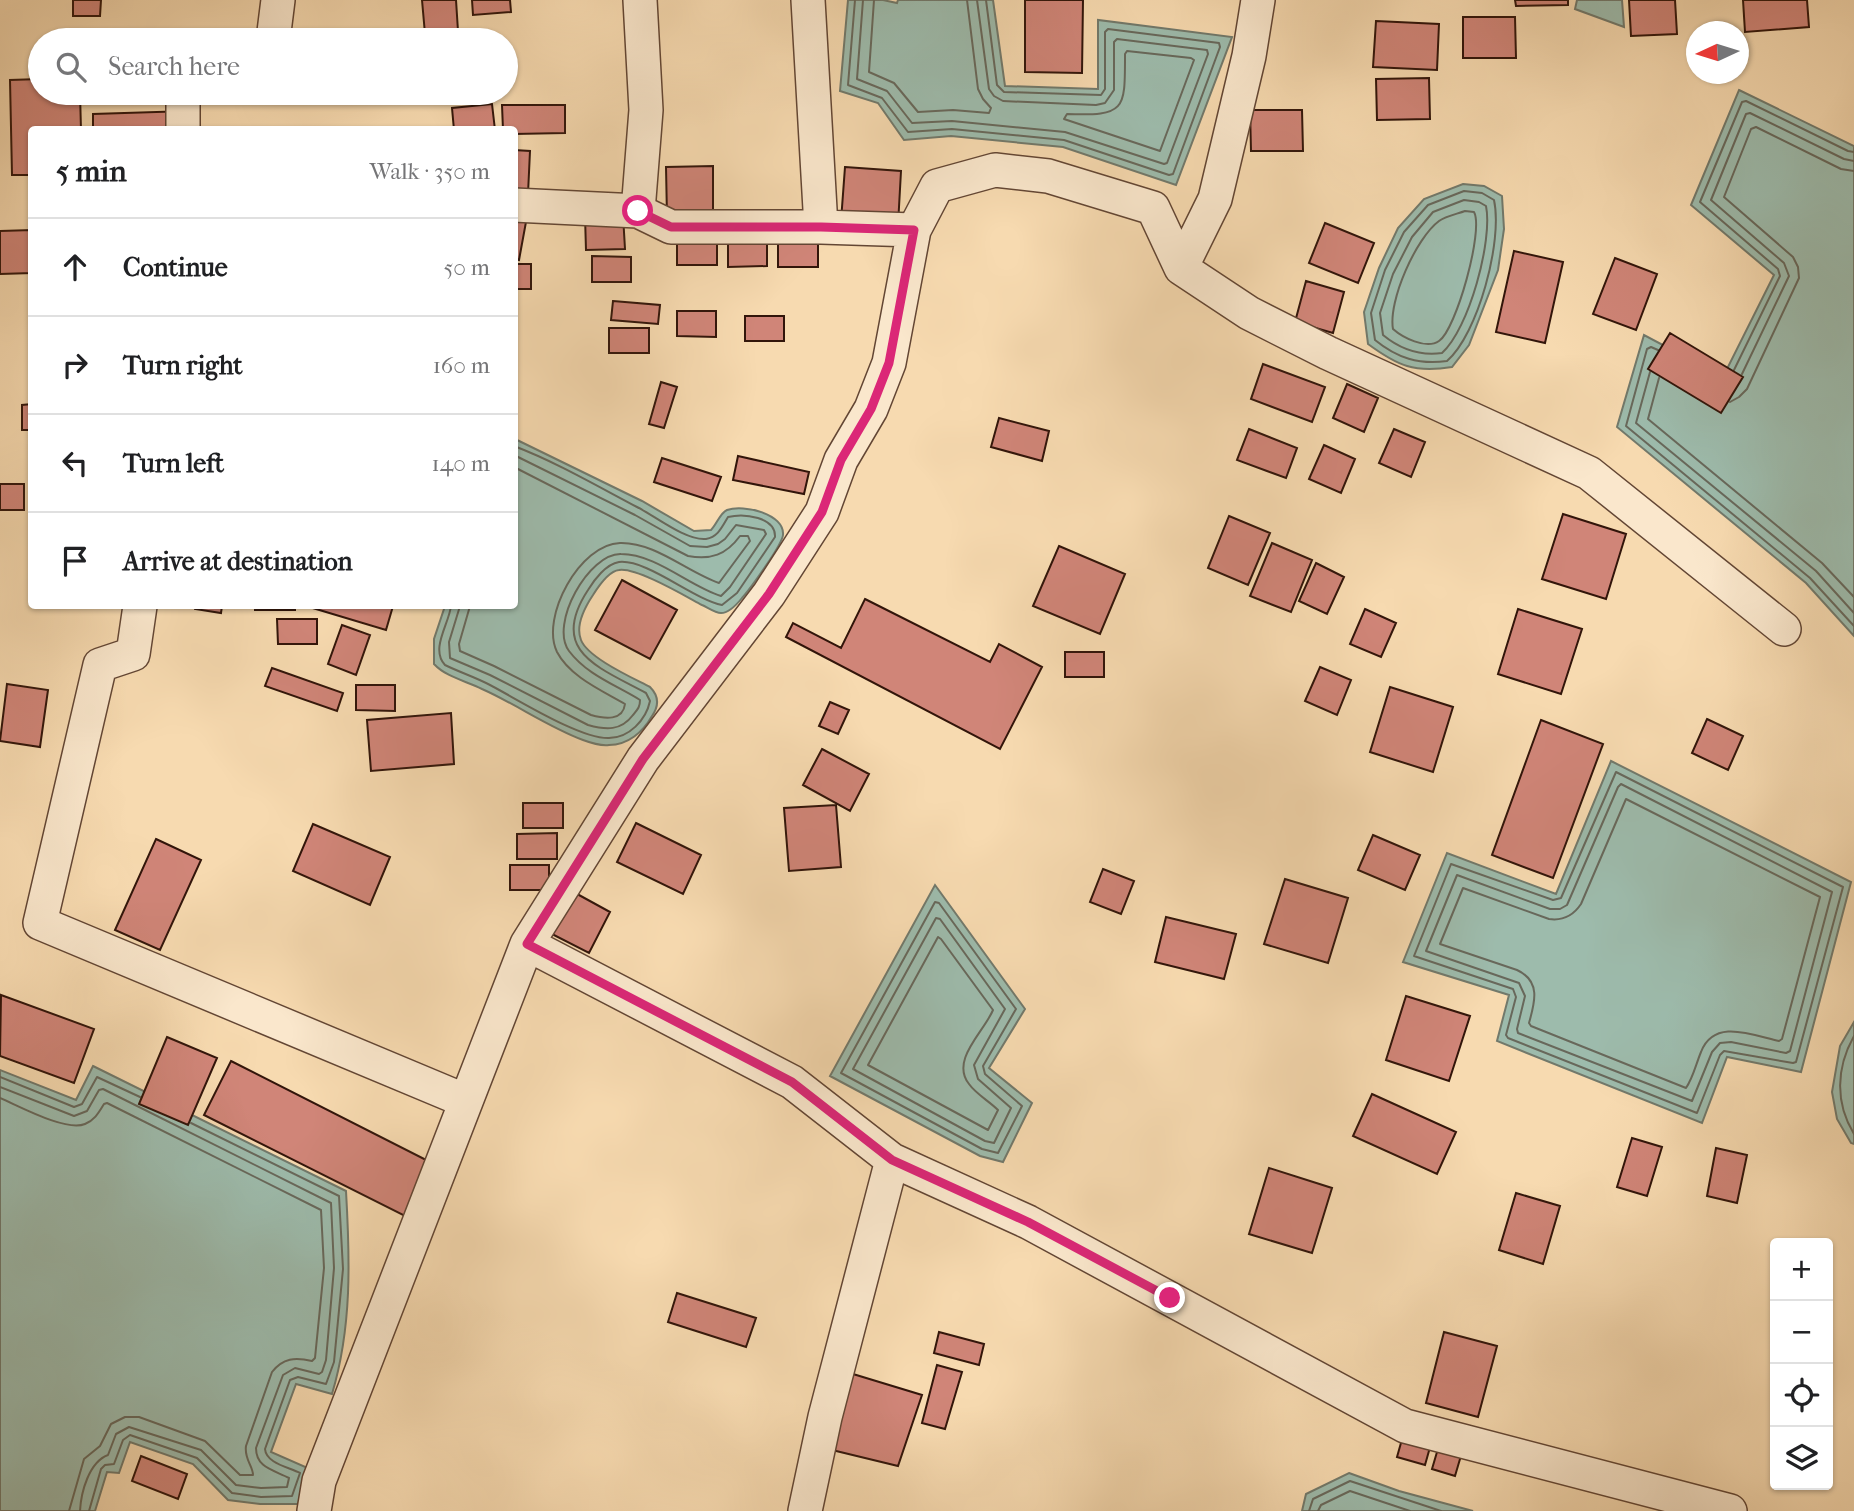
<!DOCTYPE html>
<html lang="en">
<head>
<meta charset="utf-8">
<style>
	body { margin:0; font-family:"IM FELL French Canon",serif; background:#f6f6f6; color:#202124 }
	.controls { position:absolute; right:21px; bottom:21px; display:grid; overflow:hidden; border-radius:7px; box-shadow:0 2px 5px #0004 }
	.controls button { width:63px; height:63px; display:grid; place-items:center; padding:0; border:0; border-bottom:2px solid #e0e0e0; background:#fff; color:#202124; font:35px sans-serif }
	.compass { position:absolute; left:1686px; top:21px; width:63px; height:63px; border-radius:50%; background:#fff; box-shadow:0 2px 5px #0004; rotate:266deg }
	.stop { position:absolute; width:21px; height:21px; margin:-16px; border:5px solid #db2777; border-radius:50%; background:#fff }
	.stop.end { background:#db2777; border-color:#fff; box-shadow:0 2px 7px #0008 }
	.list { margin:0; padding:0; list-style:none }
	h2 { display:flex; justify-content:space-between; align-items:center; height:91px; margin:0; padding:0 28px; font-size:30px }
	h2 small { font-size:23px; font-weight:400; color:#757577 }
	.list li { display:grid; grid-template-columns:46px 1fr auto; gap:21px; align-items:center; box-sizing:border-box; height:98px; padding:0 28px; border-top:2px solid #e0e0e0 }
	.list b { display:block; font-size:26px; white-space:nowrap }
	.list em { font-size:23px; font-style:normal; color:#757577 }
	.icon { flex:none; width:38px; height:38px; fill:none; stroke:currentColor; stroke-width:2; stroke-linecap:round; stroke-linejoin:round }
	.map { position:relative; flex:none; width:1854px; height:1511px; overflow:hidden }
	.search { position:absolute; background:#fff; box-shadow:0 2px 5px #0004; left:28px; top:28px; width:490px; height:77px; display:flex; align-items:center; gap:18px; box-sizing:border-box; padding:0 24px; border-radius:38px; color:#757577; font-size:26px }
	.panel { position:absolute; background:#fff; box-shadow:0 2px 5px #0004; left:28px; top:126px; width:490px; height:483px; border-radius:7px }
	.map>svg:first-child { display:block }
	.water { fill:#9dbbac; stroke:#72796b; stroke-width:2 }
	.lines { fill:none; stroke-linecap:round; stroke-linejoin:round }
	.shore { stroke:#68685b; stroke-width:2 }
	.building { fill:#d08578; stroke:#32150a; stroke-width:2 }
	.minor-casing { stroke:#634634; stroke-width:36 }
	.minor { stroke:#fae7cc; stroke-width:33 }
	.route { stroke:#db2777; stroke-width:9 }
</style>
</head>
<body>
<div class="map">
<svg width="1854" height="1511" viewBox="0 0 1854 1511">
	<rect width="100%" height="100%" fill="#f7dab0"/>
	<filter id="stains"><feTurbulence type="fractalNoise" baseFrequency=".00286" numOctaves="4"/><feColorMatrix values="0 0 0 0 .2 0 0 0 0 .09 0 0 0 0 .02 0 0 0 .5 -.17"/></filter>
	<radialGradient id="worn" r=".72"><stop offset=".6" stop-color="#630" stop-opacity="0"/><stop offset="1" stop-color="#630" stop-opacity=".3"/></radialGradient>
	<path class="water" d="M848 0H883L897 3 898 0H993L1005 86 1098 89V20L1232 37 1176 185 1063 147 951 136 904 140 878 103 840 91Z
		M1577 0H1622L1624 27 1575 9Z
		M1739 90 1854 146V636L1806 583 1617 427 1644 335 1723 377 1774 275 1691 205Z
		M1463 184 1484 186 1502 196 1504 229 1498 270 1469 345 1452 367C1414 373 1398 366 1368 344L1364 312 1379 268 1398 228 1424 199Z
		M515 439 642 501 694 531 711 530C717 524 720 513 727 510 744 504 785 514 783 535 782 545 750 589 742 598 738 603 729 613 721 613 715 613 707 607 702 605 685 596 636 567 619 570 609 571 598 587 593 595 585 607 575 625 581 640 588 658 633 678 650 687 659 696 659 706 652 716 643 732 628 745 609 745 601 746 591 743 583 740 548 727 516 704 482 689 466 681 446 677 434 664V639L445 606H514Z
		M1611 761 1851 882 1801 1072 1727 1057 1702 1123 1497 1041 1509 995 1403 962 1447 853 1556 894Z
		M935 885 1025 1009 989 1068 1032 1103 1003 1162 980 1156 830 1076Z
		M1854 1022V1144L1851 1143 1837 1119 1832 1092 1840 1046Z
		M93 1066 346 1191C350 1260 352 1327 332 1394L296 1384 271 1452 310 1469 298 1504H260L228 1500 193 1464 130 1442 119 1473 107 1472 95 1511H0V1070L76 1100Z
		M1349 1473 1399 1491 1473 1511H1302L1306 1494Z"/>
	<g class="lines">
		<path class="shore" d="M855 0 848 85 882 98 908 132 952 129 1064 140 1169 175 1173 174 1220 47 1219 43 1108 29 1105 32V89L1101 95 1004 92 997 85 986 0
			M863 0 857 79 887 91 912 123 952 121 1065 132 1164 164 1167 163 1208 54 1207 50 1117 39 1114 42V90L1105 103 1096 105 1003 101 994 96 989 89 977 0
			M874 0 869 72 894 83 918 112 953 110 989 113 991 108 983 99 978 89 967 0
			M1127 51 1191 58 1194 60 1160 151 1064 119 1067 114C1126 116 1125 110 1125 54Z
			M1464 191 1482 193 1494 200C1503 241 1478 334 1447 361 1419 365 1397 358 1375 340L1371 313 1385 270 1404 232 1428 205Z
			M1464 200 1479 202 1486 206C1493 240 1469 329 1442 353 1420 356 1400 349 1383 335L1380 313 1393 274 1412 237 1433 212Z
			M1465 211 1474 212C1484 230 1456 330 1439 341 1426 350 1402 337 1393 329 1388 301 1416 238 1439 221 1446 216 1457 214 1465 211Z
			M1658 350 1651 347 1647 349 1626 426 1810 578 1854 626
			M1734 370 1780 276 1778 269 1700 202 1742 102 1746 101 1848 151 1854 152
			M1650 372 1636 423 1816 571 1854 613
			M1742 374 1789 276 1784 263 1711 200 1746 114 1750 113 1844 159 1854 161
			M1659 378 1648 419 1822 563 1854 597
			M1730 402 1739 397 1747 389 1799 278 1798 267 1793 257 1724 197 1751 129 1756 127 1841 169 1854 171
			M451 606C449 624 430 649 445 665 459 672 475 677 490 685 517 699 580 739 609 738 629 738 646 720 650 701L646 693C598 667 548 651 588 590 594 580 606 564 619 562 647 559 693 599 722 605L737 593 775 537C776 517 744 513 728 517 722 527 718 537 706 539 686 541 655 516 637 507 597 486 556 462 514 446
			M460 606 449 642 450 658 490 675 588 725C606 730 621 731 633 715 638 709 640 707 640 700 616 685 587 675 569 651 549 624 589 553 621 554 656 554 689 586 721 596L730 587 766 534 764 530 736 525 725 539 718 544 707 547 690 546 635 515 514 455
			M470 606 459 644 460 651 494 666 591 715C605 719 623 721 625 704 603 691 570 677 557 652 540 617 580 544 620 543 655 542 687 572 719 583L750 541 748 536H740C726 555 711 560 688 556L514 467
			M1616 772 1843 887 1796 1062 1793 1063 1724 1051 1720 1055 1697 1113 1508 1038 1506 1035 1516 997 1513 989 1414 956 1451 864 1553 900 1561 898Z
			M1621 784 1832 892 1790 1051 1786 1053 1731 1042 1720 1043 1712 1052 1692 1101 1518 1033 1517 1029 1525 996 1519 983 1426 951 1457 875 1550 909H1560L1567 905 1618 787Z
			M1626 799 1820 897 1782 1039 1779 1041C1752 1035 1714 1018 1701 1052 1696 1064 1693 1078 1686 1088L1531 1026 1529 1023C1535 1002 1541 981 1517 970L1440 944 1463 888 1549 919C1563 921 1573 916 1581 904Z
			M935 902 939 903 1016 1009 983 1066 985 1074 1022 1106 998 1153 982 1149 841 1073Z
			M936 918 940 919 1005 1009 974 1065 978 1079 1011 1108 994 1143 985 1141 853 1069Z
			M938 937 941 939 993 1010C984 1032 950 1060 969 1084 976 1094 989 1101 998 1110L988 1130 868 1065Z
			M1854 1036C1836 1068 1835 1103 1854 1134
			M0 1077 74 1107 82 1104 97 1077 140 1097
			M0 1087 74 1116 87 1111 99 1090 103 1089 331 1203 334 1268 326 1360 322 1372 319 1374 295 1368 283 1375 256 1448C256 1468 274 1470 289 1478L287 1487 261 1488 236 1485 201 1450 129 1427 116 1434 108 1455C89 1462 81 1492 80 1511
			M0 1098C19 1106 66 1132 85 1124 95 1120 99 1112 104 1104L107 1103 321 1210 324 1268 315 1358 312 1361C295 1357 283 1358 272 1372L246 1446C244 1459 253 1466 253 1475H240L205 1441 139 1417H125L111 1424 100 1446 84 1459 69 1511
			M89 1511 101 1469 105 1465 114 1464 123 1440 130 1435 197 1458 232 1493 261 1497 292 1496 300 1473C288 1467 266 1463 265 1449L290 1380 298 1377 326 1384 334 1362 343 1269 339 1196 191 1123
			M1309 1511 1313 1499 1350 1481 1441 1511
			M1318 1511 1321 1505 1350 1491 1410 1511"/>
	</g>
	<path class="building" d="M73 0H101L100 16H73Z
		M422 0H456L458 31 425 34Z
		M472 0H510L511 12 473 15Z
		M1025 0H1083L1082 73 1025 72Z
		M1515 0H1568V5L1516 6Z
		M1629 0H1675L1677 34 1631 36Z
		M1743 0H1807L1809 27 1745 32Z
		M1463 17H1515L1516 58H1463Z
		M1376 21 1439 24 1437 70 1373 67Z
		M1429 78 1430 119 1377 120 1376 79Z
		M40 79V93H80L81 130H32V175H12L10 80Z
		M492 104 495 130H454L452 108Z
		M502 105H565V133L514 134V130H503Z
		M1250 110H1302L1303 151H1251Z
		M188 111V130H93V114Z
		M514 150 530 151 528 194 514 193Z
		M713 166V216L667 217 666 167Z
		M845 167 901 171 898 225 841 221Z
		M514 209 528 211 519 260 514 259Z
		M623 215 625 249 586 250 585 216Z
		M1325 223 1374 243 1358 283 1309 263Z
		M32 230V273L0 274V231Z
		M677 240H717V265H677Z
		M728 241H767V266L728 267Z
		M778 242H818V267H778Z
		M1514 251 1563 262 1545 343 1496 332Z
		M592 256 631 257V282H592Z
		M1615 258 1657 274 1636 330 1593 314Z
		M514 264H531V289H514Z
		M1306 281 1344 292 1333 333 1295 322Z
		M613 301 660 305 658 324 611 320Z
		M677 311H716V337L677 336Z
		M745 316H784V341H745Z
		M609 328H649V353H609Z
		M1670 333 1743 377 1721 413 1648 369Z
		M1263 364 1325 387 1312 422 1251 399Z
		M661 382 677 387 664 428 649 424Z
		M1347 384 1378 398 1364 432 1333 418Z
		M32 404V430H22V405Z
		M999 418 1049 431 1042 461 991 447Z
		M1249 429 1297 448 1286 478 1237 460Z
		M1394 429 1425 442 1411 477 1379 463Z
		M1324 445 1355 459 1341 493 1309 479Z
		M738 456 809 472 804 494 733 480Z
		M662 458 721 477 712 501 654 482Z
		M0 484H24V510H0Z
		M1563 514 1626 534 1606 599 1542 579Z
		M1229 516 1270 533 1248 585 1208 568Z
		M1272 543 1312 560 1291 612 1250 596Z
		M1059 546 1125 574 1100 634 1033 606Z
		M1316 563 1344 577 1327 614 1299 601Z
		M622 580 677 610 650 659 595 630Z
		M865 599 990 662 999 644 1042 667 1000 749 786 637 793 623 841 648Z
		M195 606H222L221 613 195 609Z
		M255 606H295V610H255Z
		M306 606H393L386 630Z
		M1365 609 1396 623 1381 657 1350 644Z
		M1518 609 1582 629 1561 694 1498 674Z
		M277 619H317V644H278Z
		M342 625 370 635 356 675 328 664Z
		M1065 652H1104V677H1065Z
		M1320 667 1351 680 1337 715 1305 701Z
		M272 668 343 693 337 711 265 686Z
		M7 684 48 690 40 747 0 741Z
		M356 685H395V711L356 710Z
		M1390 687 1453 707 1433 772 1370 752Z
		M830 702 849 710 838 734 819 726Z
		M451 713 454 764 371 771 367 720Z
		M1707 719 1743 736 1728 770 1692 753Z
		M1541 720 1603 744 1553 878 1492 855Z
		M822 749 869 774 850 811 803 785Z
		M523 803H563V828H523Z
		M836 805 841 867 789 871 784 808Z
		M636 823 701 855 683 894 617 862Z
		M313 824 390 857 370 905 293 871Z
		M557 833V859H517V834Z
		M1373 835 1420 855 1405 890 1358 870Z
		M156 839 201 860 160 950 115 930Z
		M510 865H549V890H510Z
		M1103 869 1134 881 1121 914 1090 902Z
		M1285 879 1348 898 1328 963 1264 944Z
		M568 889 610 912 589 953 546 931Z
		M1166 917 1236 934 1224 979 1155 962Z
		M1 995 94 1029 74 1083 0 1056Z
		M1406 996 1470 1016 1449 1081 1386 1060Z
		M167 1037 217 1058 188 1125 139 1104Z
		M231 1061 438 1166 411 1219 204 1115Z
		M1372 1094 1456 1132 1437 1174 1353 1136Z
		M1632 1138 1662 1147 1647 1196 1617 1187Z
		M1716 1148 1747 1155 1737 1203 1707 1196Z
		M1269 1168 1332 1188 1312 1253 1249 1234Z
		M1516 1193 1560 1206 1543 1264 1499 1250Z
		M677 1293 756 1318 746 1347 668 1322Z
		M939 1332 984 1344 979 1365 934 1353Z
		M1444 1332 1497 1346 1478 1417 1426 1403Z
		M937 1365 962 1372 945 1429 922 1423Z
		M853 1374 922 1395 898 1466 832 1450Z
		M1406 1425 1434 1433 1425 1465 1397 1457Z
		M1442 1435 1465 1442 1455 1476 1432 1469Z
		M141 1456 187 1474 178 1499 132 1481Z"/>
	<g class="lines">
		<g class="minor-casing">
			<path id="minor" d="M640 0 646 110 638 211 671 227H821L914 230
				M808 0 821 227
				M273 40 278 0
				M183 93V130
				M514 205 638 211
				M1181 268 1215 199 1249 56 1258 0
				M140 606 133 654 100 665 40 923 466 1101
				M527 944 643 759 769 594 822 512 841 460 871 409 889 363 914 230 937 186 995 170 1048 176 1153 208 1181 268 1249 313 1328 353 1589 473 1784 629
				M314 1511 319 1481 527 944 792 1082 892 1160 1028 1222 1405 1426 1730 1511
				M805 1511 825 1417 892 1160"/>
		</g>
		<use href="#minor" class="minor"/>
	</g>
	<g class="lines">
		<path class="route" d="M638 211 671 227H821L914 230 889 363 871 409 841 460 822 512 769 594 643 759 527 944 792 1082 892 1160 1028 1222 1170 1298"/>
	</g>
	<rect width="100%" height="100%" filter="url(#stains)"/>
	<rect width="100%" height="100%" fill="url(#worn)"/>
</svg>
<div class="controls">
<button>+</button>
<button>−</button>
<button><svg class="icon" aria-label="locate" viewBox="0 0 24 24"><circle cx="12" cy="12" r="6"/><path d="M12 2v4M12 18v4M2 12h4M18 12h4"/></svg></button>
<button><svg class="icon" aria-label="layers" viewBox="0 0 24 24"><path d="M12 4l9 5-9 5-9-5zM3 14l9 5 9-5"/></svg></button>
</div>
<svg class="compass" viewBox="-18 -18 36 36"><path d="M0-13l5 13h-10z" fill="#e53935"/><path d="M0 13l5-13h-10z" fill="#757577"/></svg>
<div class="stop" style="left:638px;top:211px"></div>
<div class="stop end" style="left:1170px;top:1298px"></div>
<div class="search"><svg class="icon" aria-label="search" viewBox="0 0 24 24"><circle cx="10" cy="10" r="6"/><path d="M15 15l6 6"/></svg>Search here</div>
<section class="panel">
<h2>5 min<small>Walk · 350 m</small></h2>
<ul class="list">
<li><svg class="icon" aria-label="ahead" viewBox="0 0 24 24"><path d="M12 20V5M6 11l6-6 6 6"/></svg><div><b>Continue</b></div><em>50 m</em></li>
<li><svg class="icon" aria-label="right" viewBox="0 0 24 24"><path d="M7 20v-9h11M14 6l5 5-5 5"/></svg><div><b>Turn right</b></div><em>160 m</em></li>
<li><svg class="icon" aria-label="left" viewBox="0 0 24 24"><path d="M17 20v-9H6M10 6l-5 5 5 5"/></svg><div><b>Turn left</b></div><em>140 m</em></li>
<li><svg class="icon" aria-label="arrive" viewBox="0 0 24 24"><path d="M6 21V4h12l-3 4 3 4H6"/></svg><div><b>Arrive at destination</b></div></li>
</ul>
</section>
</div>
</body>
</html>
